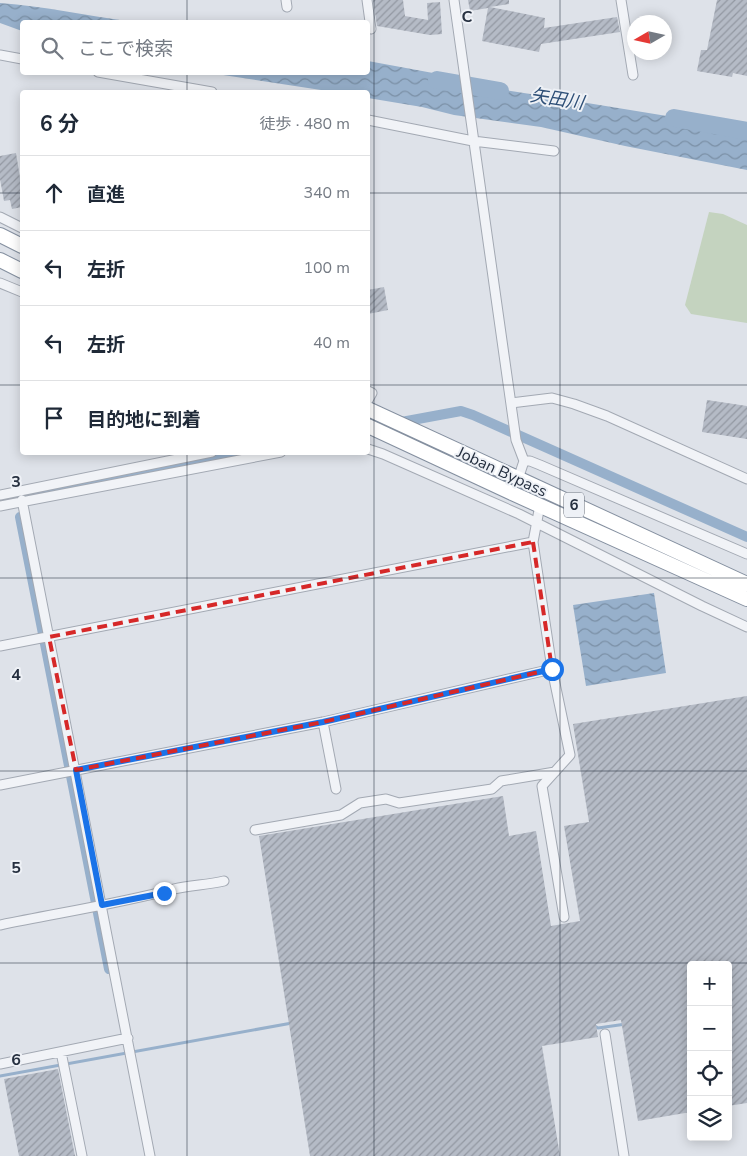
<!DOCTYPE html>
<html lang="ja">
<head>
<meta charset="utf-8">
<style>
	body { margin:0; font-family:"Nunito Sans","Noto Sans JP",sans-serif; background:#f2f2f3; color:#1f2937 }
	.controls { position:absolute; right:15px; bottom:15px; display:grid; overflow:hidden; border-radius:5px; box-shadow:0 2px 12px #0003 }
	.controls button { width:45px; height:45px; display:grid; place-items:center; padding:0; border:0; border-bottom:1px solid #e0e1e3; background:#fff; color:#1f2937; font:25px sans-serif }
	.compass { position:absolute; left:627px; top:15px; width:45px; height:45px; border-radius:50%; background:#fff; box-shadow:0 2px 12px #0003; rotate:261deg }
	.stop { position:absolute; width:15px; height:15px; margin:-11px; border:4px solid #1a73e8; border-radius:50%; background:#fff }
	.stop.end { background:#1a73e8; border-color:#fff; box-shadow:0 1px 5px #0008 }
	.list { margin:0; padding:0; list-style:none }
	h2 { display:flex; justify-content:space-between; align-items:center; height:65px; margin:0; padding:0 20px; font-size:21px }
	h2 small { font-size:16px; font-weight:400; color:#747a83 }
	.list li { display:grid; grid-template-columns:32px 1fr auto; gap:15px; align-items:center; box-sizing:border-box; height:75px; padding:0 20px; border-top:1px solid #e0e1e3 }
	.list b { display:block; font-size:19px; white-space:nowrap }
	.list em { font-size:16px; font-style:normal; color:#747a83 }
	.icon { flex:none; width:28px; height:28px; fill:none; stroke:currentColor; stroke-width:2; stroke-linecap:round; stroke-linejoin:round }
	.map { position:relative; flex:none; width:747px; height:1156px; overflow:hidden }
	.search { position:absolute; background:#fff; box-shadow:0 2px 12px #0003; left:20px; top:20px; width:350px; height:55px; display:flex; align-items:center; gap:12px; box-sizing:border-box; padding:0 18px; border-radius:5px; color:#747a83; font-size:19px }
	.panel { position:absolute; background:#fff; box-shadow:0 2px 12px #0003; left:20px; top:90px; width:350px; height:365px; border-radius:5px }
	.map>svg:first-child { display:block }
	.park { fill:#c4d3bf }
	.water { fill:url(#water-waves) }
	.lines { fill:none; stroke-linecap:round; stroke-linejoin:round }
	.stream { stroke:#97b0cb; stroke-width:3 }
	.canal { stroke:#97b0cb; stroke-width:10 }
	.river { stroke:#97b0cb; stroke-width:18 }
	.building { fill:url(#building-hatch) }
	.minor-casing { stroke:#a3a9b3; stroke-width:11 }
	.highway-casing { stroke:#8590a0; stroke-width:16 }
	.minor { stroke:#f1f3f7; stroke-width:9 }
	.highway { stroke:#fff; stroke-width:14 }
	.route { stroke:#1a73e8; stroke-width:6 }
	.marked { fill:none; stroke:#d62828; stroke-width:4; stroke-dasharray:10 6; stroke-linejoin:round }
	.grid { fill:none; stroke:#263040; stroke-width:1; stroke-opacity:0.55 }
	.labels { text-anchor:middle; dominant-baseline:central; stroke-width:4; stroke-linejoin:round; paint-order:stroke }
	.shield { fill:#eef1f6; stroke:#626a77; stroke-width:1 }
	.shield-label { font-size:15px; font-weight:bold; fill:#263040 }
	.street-label { font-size:16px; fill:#263040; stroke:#eef1f6 }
	.water-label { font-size:18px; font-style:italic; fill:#2e4f77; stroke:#eef1f6 }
	.grid-label { font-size:16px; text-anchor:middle; font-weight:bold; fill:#263040; stroke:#eef1f6; stroke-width:4; stroke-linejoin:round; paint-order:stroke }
</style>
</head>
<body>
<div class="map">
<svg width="747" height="1156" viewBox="0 0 747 1156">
	<defs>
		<pattern id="water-waves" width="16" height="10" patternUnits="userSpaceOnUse" patternTransform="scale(1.25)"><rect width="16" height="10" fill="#97b0cb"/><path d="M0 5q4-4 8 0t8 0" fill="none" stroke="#7b90a6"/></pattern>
		<pattern id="building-hatch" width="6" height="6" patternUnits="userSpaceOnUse" patternTransform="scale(1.25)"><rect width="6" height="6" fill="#b5bbc6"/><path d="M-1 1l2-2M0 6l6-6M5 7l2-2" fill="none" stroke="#9398a2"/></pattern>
	</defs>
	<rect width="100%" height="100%" fill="#dee2e9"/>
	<path class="park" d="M709 212 723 214 747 225V323L691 314 685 305Z"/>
	<path class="water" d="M0 3C44 6 89 16 133 22H22V31L0 23Z
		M368 61 433 73 464 85 511 91 575 101 673 117 747 132V170L625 146 541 127 454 115 422 107 368 98V92H334L210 73 368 72Z
		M654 593 666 673 586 686 573 605Z"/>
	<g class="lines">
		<path class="stream" d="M593 1025 598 1028 626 1024
			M0 1076 292 1023"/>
		<path class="canal" d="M369 428 461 411 473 415 747 537
			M0 500 242 452
			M20 517 109 969"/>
		<path class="river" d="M437 80 500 91
			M674 118 747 131"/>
	</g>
	<path class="building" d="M373 0H403L405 16 428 20 427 3 440 2 442 34 430 35 377 26Z
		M468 0H509V4L490 7 545 18 544 28 617 17 620 32 541 44 539 52 482 41 488 8 470 11Z
		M717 0H747V76L733 73 732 77 697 71 701 50H707Z
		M16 153 22 190V207L12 209 10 200 4 201 0 179V156Z
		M384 287 388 310 368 314V290Z
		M707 400 747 406V439L702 432Z
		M747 696V1103L728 1106V965H691V1112L638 1121 621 1020 596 1024 598 1037 542 1046 560 1156H310L259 836 503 796 509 836 536 831 551 926 580 921 564 826 589 822 573 724Z
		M58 1069 75 1156H19L4 1079Z"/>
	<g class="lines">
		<g class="minor-casing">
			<path id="minor" d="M286 0 287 7
				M367 0 371 29
				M454 0 516 440 524 461 518 479
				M621 0 633 75
				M0 55 22 59
				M98 72 212 92
				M368 120 473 141 554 151
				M0 217 22 228
				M0 283 22 292
				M368 391 372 393 368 400
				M511 403 552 398 574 404 607 416 747 479
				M368 449 383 454 519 514 702 606 747 627
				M524 461H530L540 465 747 554
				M0 495 212 452
				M22 500 150 1156
				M540 505 533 542 552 669 570 755 542 786 564 917
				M0 506 281 452
				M0 646 533 542
				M323 722 336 789
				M0 785 323 722 552 669
				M255 830 341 815 360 803 386 799 399 803 492 789 501 781 555 772
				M0 925C58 913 117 904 174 889 191 885 207 885 224 881
				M605 1034 624 1156
				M61 1052 82 1156
				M0 1064 128 1038"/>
		</g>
		<g class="highway-casing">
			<path id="highway" d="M0 235 22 246
				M0 260 22 271
				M368 409 747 584
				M368 426 514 494 747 599"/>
		</g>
		<use href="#minor" class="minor"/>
		<use href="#highway" class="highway"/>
	</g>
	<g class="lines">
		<path class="route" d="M164 893 102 905 76 770 323 722 552 669"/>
	</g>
	<path class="marked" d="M533 542 552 669 323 722 76 770 49 637Z"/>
	<path class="grid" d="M187 0V22M374 0V1156M560 0V1156M187 72V92M0 193H22M368 193H747M0 385H22M368 385H747M187 452V1156M0 578H747M0 771H747M0 963H747"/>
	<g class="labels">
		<rect class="shield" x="564" y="492.5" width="20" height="25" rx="4"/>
		<g class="shield-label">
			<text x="574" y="505">6</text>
		</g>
		<g class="street-label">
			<text transform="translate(502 472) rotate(25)">Joban Bypass</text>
		</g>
		<g class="water-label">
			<text transform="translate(557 99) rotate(9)">矢田川</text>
		</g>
	</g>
	<g class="grid-label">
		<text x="467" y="22">C</text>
		<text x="16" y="487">3</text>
		<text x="16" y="680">4</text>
		<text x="16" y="873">5</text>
		<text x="16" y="1065">6</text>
	</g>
</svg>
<div class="controls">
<button>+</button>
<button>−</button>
<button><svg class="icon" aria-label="locate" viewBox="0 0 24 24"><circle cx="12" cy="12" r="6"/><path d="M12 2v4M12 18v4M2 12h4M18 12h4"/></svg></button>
<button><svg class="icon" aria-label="layers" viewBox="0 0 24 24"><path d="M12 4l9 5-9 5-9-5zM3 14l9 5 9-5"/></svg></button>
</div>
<svg class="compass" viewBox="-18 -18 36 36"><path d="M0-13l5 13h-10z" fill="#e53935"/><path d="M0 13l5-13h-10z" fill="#747a83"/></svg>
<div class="stop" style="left:552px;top:669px"></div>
<div class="stop end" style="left:164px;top:893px"></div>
<div class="search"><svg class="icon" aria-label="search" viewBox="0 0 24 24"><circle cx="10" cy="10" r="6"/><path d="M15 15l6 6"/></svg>ここで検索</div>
<section class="panel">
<h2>6 分<small>徒歩 · 480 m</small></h2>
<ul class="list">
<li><svg class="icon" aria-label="ahead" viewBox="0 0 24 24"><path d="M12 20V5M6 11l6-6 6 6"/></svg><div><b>直進</b></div><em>340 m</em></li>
<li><svg class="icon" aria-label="left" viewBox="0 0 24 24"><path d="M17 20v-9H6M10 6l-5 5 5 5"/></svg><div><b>左折</b></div><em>100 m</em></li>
<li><svg class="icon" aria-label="left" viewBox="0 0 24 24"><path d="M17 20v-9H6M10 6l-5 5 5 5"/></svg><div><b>左折</b></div><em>40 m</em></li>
<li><svg class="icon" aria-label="arrive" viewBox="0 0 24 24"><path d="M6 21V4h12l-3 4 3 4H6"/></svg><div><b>目的地に到着</b></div></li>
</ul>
</section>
</div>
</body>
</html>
